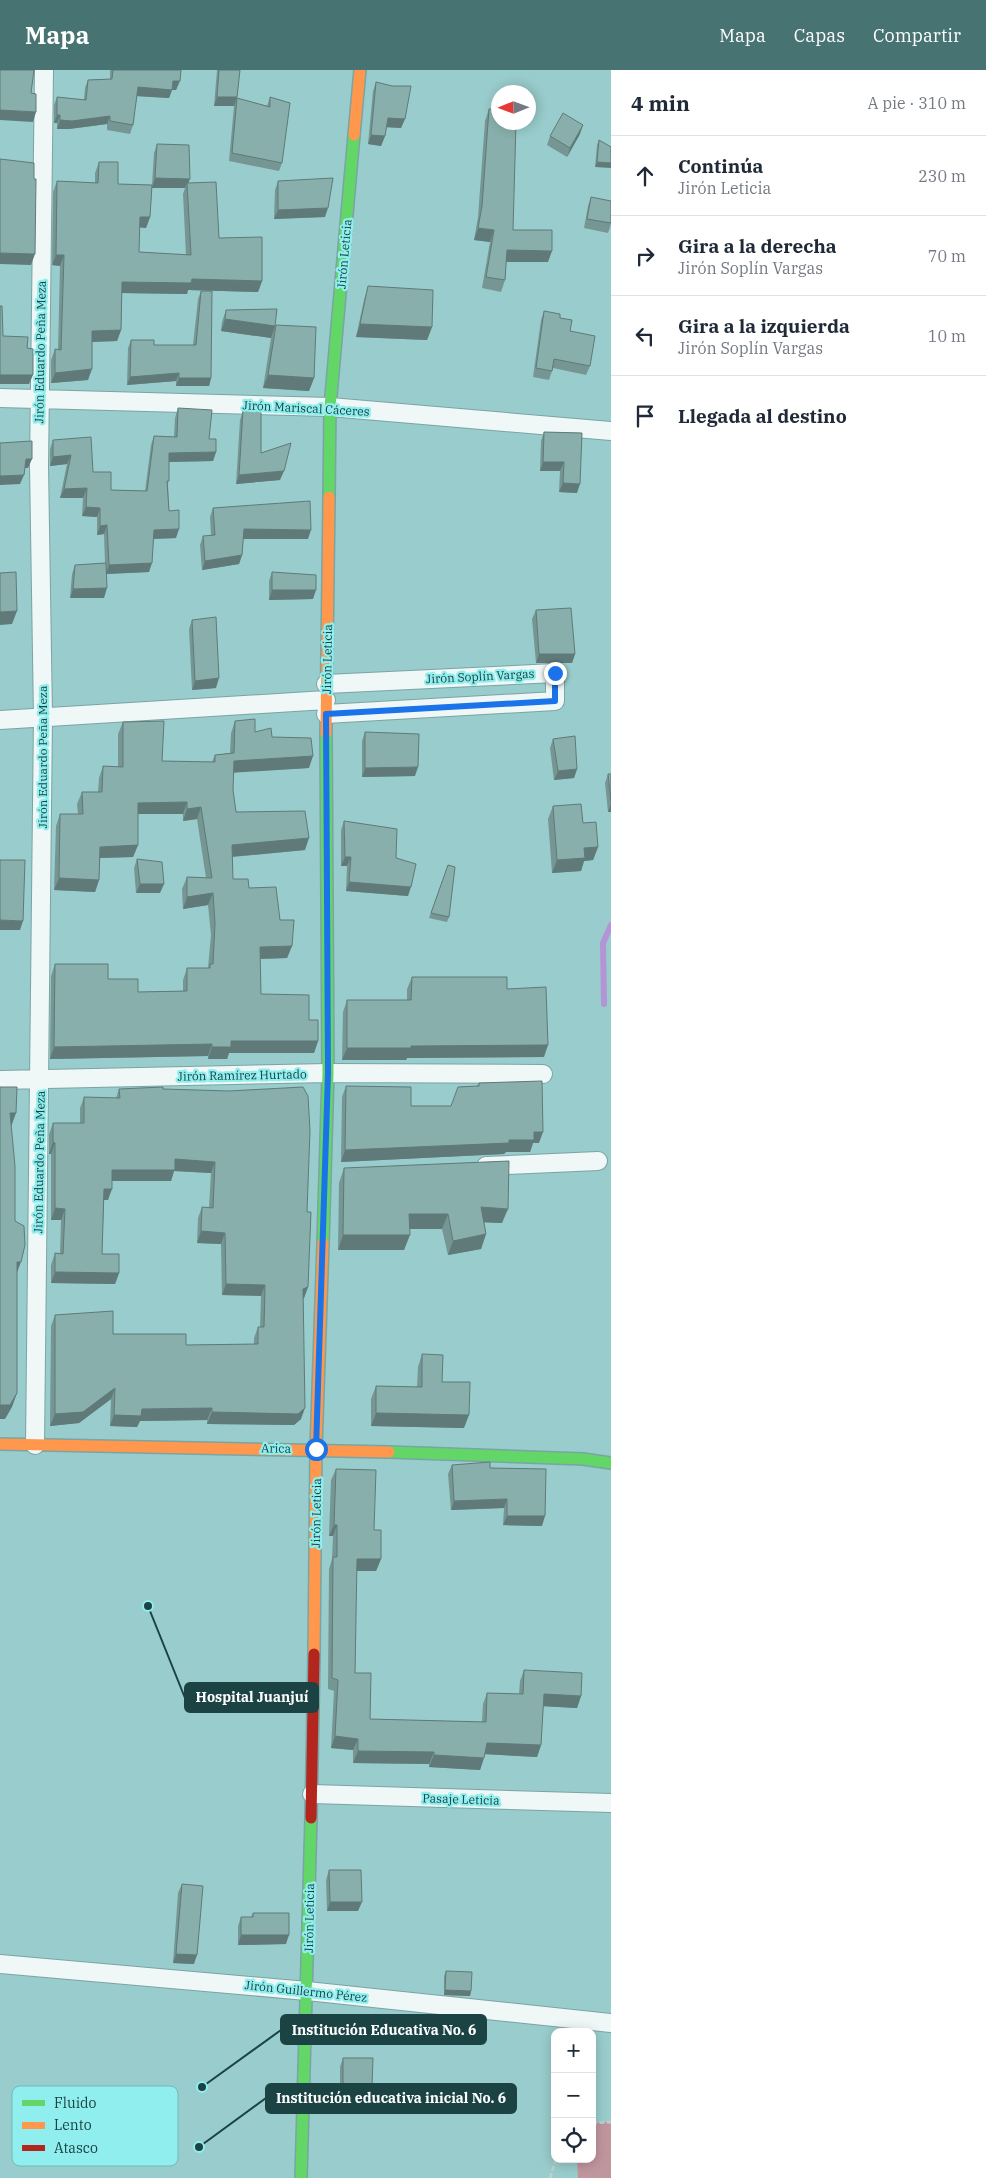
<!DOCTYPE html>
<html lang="es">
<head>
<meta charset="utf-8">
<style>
	body { margin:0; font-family:"IBM Plex Serif",serif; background:#f2f2f3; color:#1f2937 }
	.controls { position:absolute; right:15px; bottom:15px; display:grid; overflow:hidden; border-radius:10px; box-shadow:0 2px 12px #0003 }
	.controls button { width:45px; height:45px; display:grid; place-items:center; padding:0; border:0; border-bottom:1px solid #e0e1e3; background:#fff; color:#1f2937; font:25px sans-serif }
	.compass { position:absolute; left:491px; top:15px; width:45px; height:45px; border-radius:50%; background:#fff; box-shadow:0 2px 12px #0003; rotate:269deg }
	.stop { position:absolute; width:15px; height:15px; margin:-11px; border:4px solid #1a73e8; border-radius:50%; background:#fff }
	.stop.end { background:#1a73e8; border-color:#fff; box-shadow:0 1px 5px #0008 }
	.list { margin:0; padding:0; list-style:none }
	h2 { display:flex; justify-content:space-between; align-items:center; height:65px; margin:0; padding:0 20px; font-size:21px }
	h2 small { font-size:16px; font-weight:400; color:#747a83 }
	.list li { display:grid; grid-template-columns:32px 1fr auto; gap:15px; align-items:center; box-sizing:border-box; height:80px; padding:0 20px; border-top:1px solid #e0e1e3 }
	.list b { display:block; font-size:19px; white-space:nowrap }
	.list p { margin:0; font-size:16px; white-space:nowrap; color:#747a83 }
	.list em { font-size:16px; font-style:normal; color:#747a83 }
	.icon { flex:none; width:28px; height:28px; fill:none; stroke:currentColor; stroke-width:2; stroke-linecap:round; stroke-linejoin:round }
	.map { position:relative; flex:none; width:611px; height:2108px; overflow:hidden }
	header { display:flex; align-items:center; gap:30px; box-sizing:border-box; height:70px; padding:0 25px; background:#477373; color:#fff }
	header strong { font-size:24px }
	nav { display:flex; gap:28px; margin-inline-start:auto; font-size:18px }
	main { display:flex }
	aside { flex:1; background:#fff }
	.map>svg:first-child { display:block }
	.forest { fill:#c0969d }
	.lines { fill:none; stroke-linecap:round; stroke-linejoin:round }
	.stream { stroke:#b395d6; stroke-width:6 }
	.street-casing { stroke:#7ba4a4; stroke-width:20 }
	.fast-casing { stroke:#7ba4a4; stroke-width:14 }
	.slow-casing { stroke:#7ba4a4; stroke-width:14 }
	.jam-casing { stroke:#7ba4a4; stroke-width:14 }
	.path { stroke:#becfcf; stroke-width:3; stroke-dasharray:5 2.5; stroke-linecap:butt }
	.street { stroke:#f0f7f7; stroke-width:18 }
	.fast { stroke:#63d668; stroke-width:11 }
	.slow { stroke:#ff974d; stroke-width:11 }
	.jam { stroke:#b3261e; stroke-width:11 }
	.wall { fill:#759693; fill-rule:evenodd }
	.shaded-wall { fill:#5f7a78 }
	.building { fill:#88afab; stroke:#5f7a78 }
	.route { stroke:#1a73e8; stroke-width:6 }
	.labels { text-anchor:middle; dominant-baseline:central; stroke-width:4.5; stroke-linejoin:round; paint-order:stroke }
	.street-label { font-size:12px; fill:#1b4343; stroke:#90efee }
	.key { fill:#90efee; stroke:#6dbbbb; stroke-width:1 }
	.key-label { font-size:14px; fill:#1b4343 }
	.leader { fill:none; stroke:#1b4343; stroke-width:2 }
	.callout-dot { fill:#1b4343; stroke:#90efee; stroke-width:2 }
	.callout { fill:#1b4343; stroke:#1b4343; stroke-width:2 }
	.callout-label { font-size:14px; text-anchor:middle; font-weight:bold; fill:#fff }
</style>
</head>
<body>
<header>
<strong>Mapa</strong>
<nav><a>Mapa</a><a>Capas</a><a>Compartir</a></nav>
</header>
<main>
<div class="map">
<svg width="611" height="2108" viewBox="0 0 611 2108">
	<rect width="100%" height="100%" fill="#9cc"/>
	<path class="forest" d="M611 2052V2108H578L577 2089H592V2053Z"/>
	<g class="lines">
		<path class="stream" d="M604 934 603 873 611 855"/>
		<g class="street-casing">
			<path id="street" d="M0 328 330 337 611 361
				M326 644 555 631V603L326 614
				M0 650 326 630
				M0 1010 328 1003 543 1004
				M486 1096 598 1091
				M35 1375 43 647 39 396 44 0
				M312 1724 611 1733
				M0 1894 307 1921 611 1953"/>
		</g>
		<g class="fast-casing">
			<path id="fast" d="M329 427 330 337 354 65
				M323 1173 328 1003 326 663
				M389 1382 583 1389 611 1393
				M301 2108 311 1748"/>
		</g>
		<g class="slow-casing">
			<path id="slow" d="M354 65 360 0
				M326 663 329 427
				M0 1374 389 1382
				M314 1584 316 1379 323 1173"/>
		</g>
		<g class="jam-casing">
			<path id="jam" d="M311 1748 314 1584"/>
		</g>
		<path class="path" d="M592 2053 611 2052
			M550 2108 556 2089"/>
		<use href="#street" class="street"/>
		<use href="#fast" class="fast"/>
		<use href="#slow" class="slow"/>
		<use href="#jam" class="jam"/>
	</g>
	<path class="wall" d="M110 0H181L176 20H172L169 28 137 26 133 55 130 64 107 60V54L69 59H57V53H54V35L57 27 84 30 85 18 88 10 110 9Z
		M217 0H240L237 28 267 36 270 27 282 93 279 101 229 91 234 36H214Z
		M376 12 405 49 401 58 386 57 385 66 381 76 368 74 373 21Z
		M489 39 513 160 548 192H506L505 210 501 222 482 218 490 172 474 170 478 147 485 51Z
		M580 64 567 87 547 75 550 66Z
		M599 70 611 77 595 97 597 75Z
		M157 74 189 113 219 168 262 211 258 222 188 220 187 224 122 223 121 260 117 271 92 272 88 310 51 313V290L55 279 58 280 60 196 52 195 53 122 57 111 95 113V103L99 92 118 114 152 115 154 83ZM152 118H185L183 124 186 185 139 182V157L146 158 150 147Z
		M278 111 325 147 274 149 275 120Z
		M591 127 611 131V154L608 163 584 158 588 136Z
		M368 216 432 257 427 270 356 267 364 230Z
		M201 221 211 308 209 316H176V311L127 315 128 278 131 270 154 275H193L198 229Z
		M226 240 275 256 314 308 309 321 263 318 271 268 221 261 222 252Z
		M544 241 560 248 570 261 590 296 586 305 553 298 549 310 533 307 541 250Z
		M178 338 209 369 216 382 213 391 169 392 168 415 169 441 176 468 154 469 149 502 106 504 104 528H70L72 504 75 495 105 493 104 464 97 465V447L82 446 83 428H60L67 394 50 396V379L53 370 93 402 111 420 145 421 151 375 154 366 174 367 175 348Z
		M243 340 261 383 280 410 236 414 240 350Z
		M544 362 582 363 577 423 559 422 560 401H540L541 371Z
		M213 438 308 469H243L242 485 239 494 202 500 200 475 203 466H211L210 447Z
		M272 502 313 529 269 530V511Z
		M536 540 575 584 572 593H536L532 549Z
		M192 550 216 618 192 620 189 559Z
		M235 651 255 662 272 667 309 698 233 702V720L236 742 305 780 232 787 233 809 249 818 280 850 292 876 287 888 260 889 261 924 309 950 318 971 314 983H229L227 989H208V986L50 989 51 906 55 894 108 909 138 922 183 921V910L187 898H208L211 865 208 835 183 839 182 819 187 807 206 808 197 749 183 751V744H138V775L133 787 100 788 99 810 95 822 54 820 56 756 60 744H78L77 734 82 722H98L99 708 103 696 118 697V664L123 652 162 691 212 692 215 685 230 683 231 663Z
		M365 662 415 706 362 707V671Z
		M553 669 577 699 574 708 554 710 550 678Z
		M608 704H611V742H608L605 713Z
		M553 736 583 753 598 777 593 790 584 791 581 801 552 803 548 749Z
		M344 751 396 788 408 826 346 821 347 796H341V760Z
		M137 789 160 823H136L134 798Z
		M448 795 449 847 447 852 429 848Z
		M412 907 507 919 544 987 407 988 406 990H342L343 942 347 930H407V919Z
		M479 1013 539 1073H533L530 1082H506L504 1084 341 1092 342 1027 346 1016 411 1036H451L477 1016Z
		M119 1019H163L307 1142 308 1217 304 1228 303 1229 301 1349 294 1355 207 1354V1350L140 1351 137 1357 110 1356 111 1329 79 1353 50 1356 51 1256 55 1245 113 1264 186 1275 254 1274V1268L258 1257H260L261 1226 222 1225 221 1174 197 1173 198 1148 202 1137H209L211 1103 174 1101 171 1111H112L108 1130H104L102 1184 119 1203 115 1214 51 1213V1195L55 1183H60L61 1150H51V1084H49V1064L53 1053H80V1038L84 1027 116 1028Z
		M344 1098 502 1153 484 1152 486 1164 481 1179 448 1185 442 1159H410L404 1180H338L339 1113Z
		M422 1284 442 1312 464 1358 371 1356V1329L376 1316 417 1317 418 1297Z
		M452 1395 490 1398 542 1456 503 1455 504 1438 451 1440 448 1404Z
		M336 1399 374 1460 381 1489 376 1501H356L355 1603 370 1649 482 1652 483 1634 487 1623 519 1624 520 1611 524 1600 581 1626 577 1638 543 1636 541 1675 537 1687 485 1684 480 1700 429 1697V1694L353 1693V1680L331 1678 334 1621 328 1619 329 1499 332 1489 333 1466H329L331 1410Z
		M329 1800 358 1841H327L326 1810Z
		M182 1814 194 1894 173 1893 178 1823Z
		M253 1843 286 1874 238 1875V1856L241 1847H251Z
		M446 1901 471 1921 470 1926 444 1925V1906Z
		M343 1988 372 2016 369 2025 340 2024V1997Z"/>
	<path class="shaded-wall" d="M173 11H180L176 20H170Z
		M138 17 172 20 169 28 135 26Z
		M217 27H237L234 36H214Z
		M0 40 36 42 33 52 0 50Z
		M57 45H60L57 53H54Z
		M110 46 107 54 69 59H57L60 50Z
		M388 48 405 49 401 58 384 57Z
		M583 55 580 64 567 87 570 78Z
		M371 65 385 66 381 76 368 74Z
		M597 92 611 93V98L595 97Z
		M155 108 190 109 187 116V113L185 118H152Z
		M328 138 325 147 274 149 278 140Z
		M140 147H150L146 158 136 157Z
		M478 158 494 160 490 172 474 170Z
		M507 180 552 181 548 192H503Z
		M0 183 35 184 31 195 0 194Z
		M56 185H64L60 196 52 195Z
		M192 209 262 211 258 222 188 220 187 224 118 223 122 212Z
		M225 249 275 256 271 268 221 261Z
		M360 254 432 257 427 270 356 267Z
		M121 260 117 271 88 272 92 261Z
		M92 299 88 310 51 313 55 303Z
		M179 303 176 311 127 315 130 307Z
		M0 305H33L29 314H0Z
		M268 305 314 308 309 321 263 318Z
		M179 308H211L209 316H176Z
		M216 382 213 391 166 392 169 383Z
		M71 385 67 394 50 396 53 387Z
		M26 389H32L28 398H23Z
		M543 392H564L560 401H540Z
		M284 401 280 410 236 414 239 405Z
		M24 405 20 414 0 415V406Z
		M563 413 580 414 577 423 559 422Z
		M87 418 83 428H60L64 419Z
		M86 437 100 438 97 447 82 446Z
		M107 455 104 464 97 465 100 456Z
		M179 459 176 468 151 469 154 460Z
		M244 459 311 460 308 469H240Z
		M242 485 239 494 202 500 205 491Z
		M152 493 149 502 106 504 109 495Z
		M107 518 104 528H70L73 519Z
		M272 520H316L313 529 269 530Z
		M17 541 12 554 0 555V542Z
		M539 584H575L572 593H536Z
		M219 608 216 618 192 620 195 611Z
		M313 686 309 698 229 703 234 691Z
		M418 697 415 706 362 707 365 698Z
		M577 699 574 708 554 710 558 701Z
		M187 732 183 744H133L138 733Z
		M611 733V742H608Z
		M201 737 197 749 183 751 187 739Z
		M309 768 305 780 228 787 232 775Z
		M138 775 133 787 96 788 100 777Z
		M598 777 593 790 584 791 581 801 552 803 557 790 584 778Z
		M345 787H351L347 796H341Z
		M59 808 99 810 95 822 54 820Z
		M349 812 411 817 408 826 346 821Z
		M140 814H164L160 823H136Z
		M213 823 208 835 183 839 187 827Z
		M0 850 23 851 20 860H0Z
		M292 876 287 888 256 889 260 877Z
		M231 971H318L314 983H229L227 989H208L212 977Z
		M212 974 208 986 50 989 54 977Z
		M548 975 544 987 407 988 406 990H342L347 978 411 976Z
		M10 1043H16L11 1057Z
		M534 1062H543L539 1073H533L530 1082H506L504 1084 341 1092 345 1080 509 1070Z
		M53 1072 55 1073 51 1084H49Z
		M175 1089 215 1092 211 1103 174 1101 171 1111H108L112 1100Z
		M104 1119H112L108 1130H100Z
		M481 1137 508 1139 502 1153 475 1152Z
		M55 1138 65 1139 61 1150H51Z
		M409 1144H448L442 1159H404Z
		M201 1161 225 1163 221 1174 197 1173Z
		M486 1164 481 1179 448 1185 453 1171Z
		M343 1165H410L404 1180H338Z
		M17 1192H21L16 1205Z
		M55 1202 119 1203 115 1214 51 1213Z
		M226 1214 265 1215 261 1226 222 1225Z
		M308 1217 304 1228 299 1230 303 1219Z
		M115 1318 111 1329 79 1353 50 1356 55 1344Z
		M17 1323 12 1337 5 1349H0V1335Z
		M212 1338 207 1350 140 1351 137 1357 110 1356 114 1345 142 1339Z
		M305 1338 301 1349 294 1355 207 1354 212 1342Z
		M376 1343 469 1345 464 1358 371 1356Z
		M507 1429 504 1438 451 1440 454 1431Z
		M507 1446H545L542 1456 503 1455Z
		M334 1455H337L333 1466H329Z
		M357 1489H381L376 1501H352Z
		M544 1624 581 1626 577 1638 539 1636Z
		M335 1666 358 1669 353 1680 331 1678Z
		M487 1673 541 1675 537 1687 482 1684Z
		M358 1681 434 1682 429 1694 353 1693Z
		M434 1685 484 1688 480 1700 429 1697Z
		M330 1832H362L358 1841H327Z
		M241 1865H289L286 1874 238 1875Z
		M176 1884 197 1885 194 1894 173 1893Z
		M445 1920 471 1921 470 1926 444 1925Z
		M343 2015 372 2016 369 2025 340 2024Z"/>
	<path class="building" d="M0 0H34L31 23 36 24V42L0 40Z
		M113 0H181L180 11H173L172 20 138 17 133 55 110 51V46L72 51 60 50V45H57V27L86 30 88 10 112 9Z
		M219 0H240L237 27H217Z
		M376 12 392 16H411L405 49 388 48 385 66 371 65Z
		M270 27 290 33 282 93 232 83 237 28 270 37Z
		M489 39H498V52H516L513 160H552V181L507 180 505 210 486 207 494 160 478 158 482 136Z
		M563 43 583 55 570 78 550 66Z
		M599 70 611 77V93L597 92Z
		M157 74 189 75 190 109 155 108Z
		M0 89 34 93V109H36L35 184 0 183Z
		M99 92H118V114L152 115 150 147H140L139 182 191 185 187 113 216 112 219 168 262 167V211L192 209 191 213 122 212 121 260 92 261V299L55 303V279L61 280 64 185H56L57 111 98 113Z
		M333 108 328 138 278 140V111Z
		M591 127 611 131V153L587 149Z
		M368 216 433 220 432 257 360 254Z
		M201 221H212L211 308H179V303L130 307 131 270H154V275H196Z
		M0 236H2L3 266 28 267 27 278 33 279V305H0Z
		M277 239 275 256 225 249 226 240Z
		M544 241 560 244V248L572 250 570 261 595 266 590 296 554 289 552 301 536 298Z
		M276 255 316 257 314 308 268 305Z
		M178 338 212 340 209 369H216V382L169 383V411H167L169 441 179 440V459L154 460 152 493 109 495 107 455 100 456V438L86 437 87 418 64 419 71 385 53 387V370L91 367 93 402H111V420L147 421 154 366 177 367Z
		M243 340H261V383L291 373 284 401 239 405Z
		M544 362 582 363 580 414 563 413 564 392H543Z
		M32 371V389H26L24 405 0 406V373Z
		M310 431 311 460 244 459 242 485 205 491 203 466 215 465 213 438Z
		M106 493 107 518 73 519 75 495Z
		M16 502 17 541 0 542V503Z
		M272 502 316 505V520H272Z
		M571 538 575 584H539L536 540Z
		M216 547 219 608 195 611 192 550Z
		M255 649V662L271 658 272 667 311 668 313 686 234 691 233 720 236 742 305 741 309 768 232 775 233 809H248L249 818 276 817 280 850H294L292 876 260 877 261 924 309 925V950H318V971H231V977H212V974L54 977 55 894H108V909H138V922L187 921V898H210V894H213L215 853 213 823 187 827V807L212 808 201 737 187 739V732L138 733V775L100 777 99 810 59 808 60 744H83L82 722H102L103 696 123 697V652L164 651 162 691 215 692V685L234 683 235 651Z
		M365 662 419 664 418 697 365 698Z
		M575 666 577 699 558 701 553 669Z
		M608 704H611V732Z
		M581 734 583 753 596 752 598 777 584 778 585 788 557 790 553 736Z
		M344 751 397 759 396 788 416 794 411 817 349 812 351 787H345Z
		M137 789 162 792 164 814H140Z
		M0 790H25L23 851 0 850Z
		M448 795 455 797 449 847 431 843Z
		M412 907H507V919L546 917 548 975 411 976V978H347V930H411Z
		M542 1011 543 1062H534V1070H509V1073L345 1080 346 1016 411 1017V1036H451L458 1017 479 1016V1013Z
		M0 1017H17L16 1043H10L15 1096V1151L24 1156 25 1175 21 1192H17V1323L10 1335H0Z
		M163 1017V1019L229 1021 303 1017 308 1026 310 1061 307 1142H311L308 1217 303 1219 305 1338 298 1344 212 1342V1338L142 1339 141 1346 114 1345 115 1318 83 1342 55 1344V1245L113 1241V1264H186V1275L258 1274V1257H264L265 1215 226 1214 225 1163 201 1161 202 1137 213 1138 215 1092 175 1089V1100H112V1119H104L102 1184H119V1203L55 1202V1183L63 1184 65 1139 55 1138V1073L53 1072V1053H84V1027L120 1028 119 1019Z
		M509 1091 508 1139 481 1137 486 1164 453 1171 448 1144H409L410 1165H343L344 1098Z
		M422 1284 443 1285 442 1312H470L469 1345 376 1343V1316L422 1317Z
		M490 1392V1398L546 1399 545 1446H507V1429L454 1431 452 1395Z
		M336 1399 376 1400 374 1460H381V1489H357L355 1603H371L370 1649 486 1652 487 1623 523 1624 524 1600 582 1603 581 1626 544 1624 541 1675 487 1673 484 1688 434 1685V1682L358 1681V1669L335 1666 338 1610 332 1608 333 1487H337V1455H334Z
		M329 1800H361L362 1832H330Z
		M182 1814 203 1816 197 1885 176 1884Z
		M253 1843H289V1865H241V1847H253Z
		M446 1901 472 1902 471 1921 445 1920Z
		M343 1988H373L372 2016 343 2015Z"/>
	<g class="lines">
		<path class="route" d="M316 1379 328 1003 326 644 555 631V603"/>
	</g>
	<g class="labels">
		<g class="street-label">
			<text transform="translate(344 184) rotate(-85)">Jirón Leticia</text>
			<text transform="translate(40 282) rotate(-89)">Jirón Eduardo Peña Meza</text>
			<text transform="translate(306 338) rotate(3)">Jirón Mariscal Cáceres</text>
			<text transform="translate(327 589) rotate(-89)">Jirón Leticia</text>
			<text transform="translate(480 606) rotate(-3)">Jirón Soplín Vargas</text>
			<text transform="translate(42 687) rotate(-90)">Jirón Eduardo Peña Meza</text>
			<text transform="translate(242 1005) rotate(-1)">Jirón Ramírez Hurtado</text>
			<text transform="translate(39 1092) rotate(-89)">Jirón Eduardo Peña Meza</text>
			<text transform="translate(276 1378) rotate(1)">Arica</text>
			<text transform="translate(316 1443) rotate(-89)">Jirón Leticia</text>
			<text transform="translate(461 1729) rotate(2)">Pasaje Leticia</text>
			<text transform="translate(309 1848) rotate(-89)">Jirón Leticia</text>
			<text transform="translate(306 1921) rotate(6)">Jirón Guillermo Pérez</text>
		</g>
	</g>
	<rect x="12" y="2016" width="166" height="80" rx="8" class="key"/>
	<rect x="22" y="2030" width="23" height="6" fill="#63d668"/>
	<rect x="22" y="2052" width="23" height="7" fill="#ff974d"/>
	<rect x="22" y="2075" width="23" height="6" fill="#b3261e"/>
	<g class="key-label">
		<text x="54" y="2038">Fluido</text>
		<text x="54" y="2060">Lento</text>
		<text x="54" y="2083">Atasco</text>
	</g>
	<path class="leader" d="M148 1536L185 1628M202 2017L281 1960M199 2077L266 2028"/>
	<g class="callout-dot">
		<circle cx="148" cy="1536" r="5"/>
		<circle cx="202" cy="2017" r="5"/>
		<circle cx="199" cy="2077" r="5"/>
	</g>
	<g class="callout">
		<rect x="185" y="1613" width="133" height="29" rx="5"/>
		<rect x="281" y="1945" width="205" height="29" rx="5"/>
		<rect x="266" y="2014" width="250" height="29" rx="5"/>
	</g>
	<g class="callout-label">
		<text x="252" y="1632">Hospital Juanjuí</text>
		<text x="384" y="1965">Institución Educativa No. 6</text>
		<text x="391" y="2033">Institución educativa inicial No. 6</text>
	</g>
</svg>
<div class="controls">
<button>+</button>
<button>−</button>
<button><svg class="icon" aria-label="locate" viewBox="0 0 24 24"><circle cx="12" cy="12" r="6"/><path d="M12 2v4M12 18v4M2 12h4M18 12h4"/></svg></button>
</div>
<svg class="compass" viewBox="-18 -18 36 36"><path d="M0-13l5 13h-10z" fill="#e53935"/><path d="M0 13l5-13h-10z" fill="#747a83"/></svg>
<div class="stop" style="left:316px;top:1379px"></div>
<div class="stop end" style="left:555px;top:603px"></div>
</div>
<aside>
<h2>4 min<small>A pie · 310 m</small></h2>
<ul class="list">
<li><svg class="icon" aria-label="ahead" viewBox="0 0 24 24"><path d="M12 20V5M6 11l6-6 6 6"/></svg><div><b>Continúa</b><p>Jirón Leticia</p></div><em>230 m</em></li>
<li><svg class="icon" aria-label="right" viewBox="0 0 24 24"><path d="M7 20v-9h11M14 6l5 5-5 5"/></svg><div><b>Gira a la derecha</b><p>Jirón Soplín Vargas</p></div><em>70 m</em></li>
<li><svg class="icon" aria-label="left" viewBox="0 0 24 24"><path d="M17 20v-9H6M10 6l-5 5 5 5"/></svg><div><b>Gira a la izquierda</b><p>Jirón Soplín Vargas</p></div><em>10 m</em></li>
<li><svg class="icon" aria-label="arrive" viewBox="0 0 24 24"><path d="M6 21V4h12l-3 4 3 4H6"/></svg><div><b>Llegada al destino</b></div></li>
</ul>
</aside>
</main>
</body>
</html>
